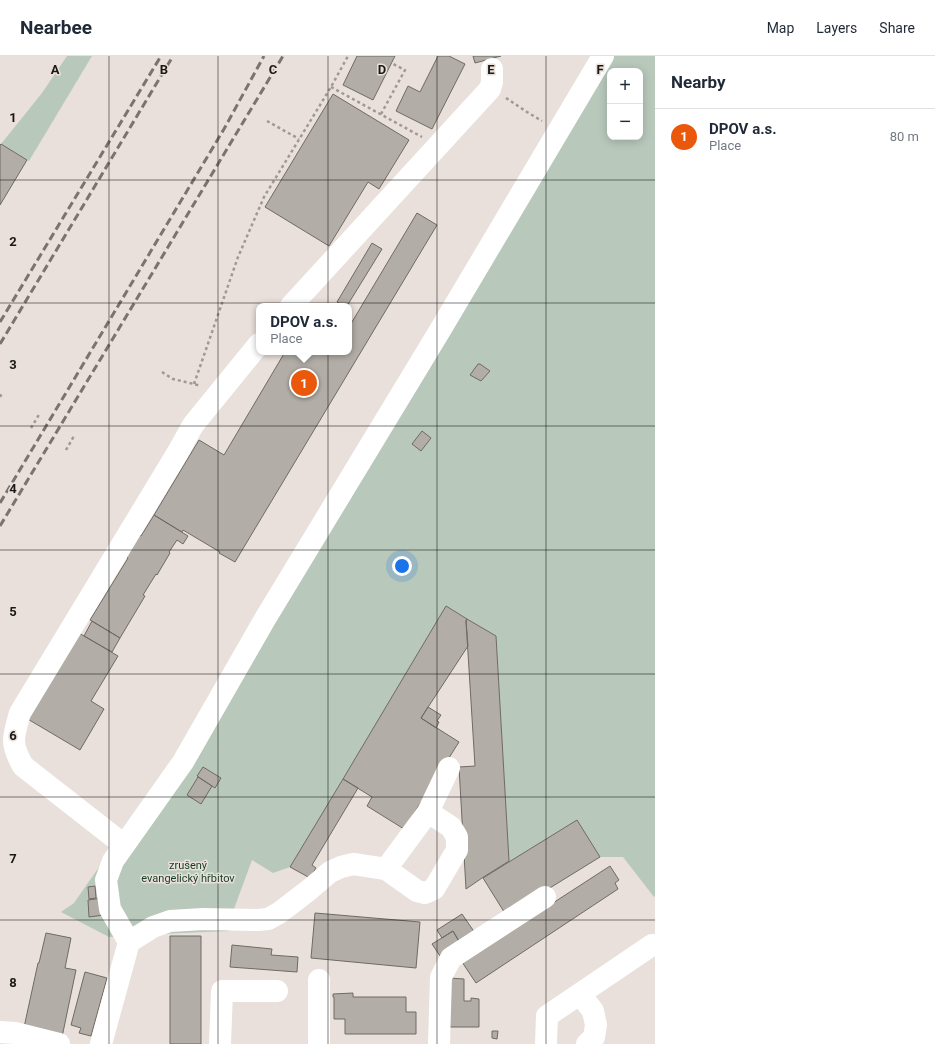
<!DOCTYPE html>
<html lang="en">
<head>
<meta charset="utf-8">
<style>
	body { margin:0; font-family:Roboto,sans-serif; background:#f6f6f7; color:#1f2937 }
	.controls { position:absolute; right:12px; top:12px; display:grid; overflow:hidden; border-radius:8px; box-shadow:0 2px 10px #0003 }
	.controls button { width:36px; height:36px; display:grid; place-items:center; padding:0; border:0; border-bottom:1px solid #e0e1e3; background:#fff; color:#1f2937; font:20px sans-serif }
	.you { position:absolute; left:402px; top:510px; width:14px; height:14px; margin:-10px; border:3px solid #fff; border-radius:50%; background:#1a73e8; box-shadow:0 0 0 6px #1a73e833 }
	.badge { display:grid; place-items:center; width:26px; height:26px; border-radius:50%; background:#ea580c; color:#fff; font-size:13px; font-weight:700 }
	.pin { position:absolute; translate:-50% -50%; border:2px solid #fff; box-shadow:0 1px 4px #0006 }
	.popup { position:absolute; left:256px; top:247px; width:96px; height:52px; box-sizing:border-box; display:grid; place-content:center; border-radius:8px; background:#fff; filter:drop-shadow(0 1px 3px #0005); font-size:13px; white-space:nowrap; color:#747a83 }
	.popup b { font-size:15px; color:#1f2937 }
	.popup::after { content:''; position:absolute; left:50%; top:100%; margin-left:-8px; border:8px solid transparent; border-top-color:#fff }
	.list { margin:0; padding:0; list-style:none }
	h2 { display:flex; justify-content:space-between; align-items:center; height:52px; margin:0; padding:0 16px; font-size:17px }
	h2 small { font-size:13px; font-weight:400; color:#747a83 }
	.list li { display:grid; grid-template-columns:26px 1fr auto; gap:12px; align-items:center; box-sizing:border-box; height:56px; padding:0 16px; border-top:1px solid #e0e1e3 }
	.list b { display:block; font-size:15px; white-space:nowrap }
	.list p { margin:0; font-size:13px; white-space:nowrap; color:#747a83 }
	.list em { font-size:13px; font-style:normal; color:#747a83 }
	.map { position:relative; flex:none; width:655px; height:988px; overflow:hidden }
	header { display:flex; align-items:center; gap:24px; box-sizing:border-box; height:56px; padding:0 20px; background:#fff; border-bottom:1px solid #e0e1e3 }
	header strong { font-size:19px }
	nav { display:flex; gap:22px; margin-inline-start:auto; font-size:14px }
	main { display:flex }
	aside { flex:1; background:#fff }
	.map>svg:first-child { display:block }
	.green { fill:#b8c8bb; fill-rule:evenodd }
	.building { fill:#b2ada6; stroke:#6f6a64 }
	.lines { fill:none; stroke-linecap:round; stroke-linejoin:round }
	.path { stroke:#9f9894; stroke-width:2.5; stroke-dasharray:3 3; stroke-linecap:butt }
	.minor { stroke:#fff; stroke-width:22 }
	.rail { stroke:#7a7471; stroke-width:3; stroke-dasharray:8 4; stroke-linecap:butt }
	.grid { fill:none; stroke:#1a1715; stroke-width:1; stroke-opacity:0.55 }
	.labels { text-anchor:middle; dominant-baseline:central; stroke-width:3; stroke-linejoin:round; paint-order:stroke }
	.park-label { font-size:11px; fill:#133e20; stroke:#e9e0db }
	.grid-label { font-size:13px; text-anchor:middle; font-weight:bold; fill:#1a1715; stroke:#e9e0db; stroke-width:3; stroke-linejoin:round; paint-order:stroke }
</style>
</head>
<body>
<header>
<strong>Nearbee</strong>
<nav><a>Map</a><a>Layers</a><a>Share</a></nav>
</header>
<main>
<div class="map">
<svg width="655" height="988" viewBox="0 0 655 988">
	<rect width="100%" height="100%" fill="#e9e0db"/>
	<path class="green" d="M67 0H92L29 105 1 88 42 37Z
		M597 0H655V840L654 841 623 801H600L577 764 509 806 496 580 447 551 290 811 273 817 252 804 231 861 229 875 158 878 109 881 61 856 74 847 171 708ZM610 15H640V81H610Z"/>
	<path class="building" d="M357 0H395L373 44 343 29Z
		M438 0H449L465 8 432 73 396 55 408 30 420 36Z
		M473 0H501L475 7Z
		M333 38 409 84 379 133 368 126 329 190 265 151Z
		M1 88 27 104 0 149V89Z
		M417 157 437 169 235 506 219 497 220 496 183 474 182 476 154 459 199 384 224 399 285 296H349V271Z
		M372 187 382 193 347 250H344L337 246Z
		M478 308H480L490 315 481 325 470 319Z
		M422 375 431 382 421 395 412 388Z
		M154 459 188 480 183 488 177 484 169 496 170 497 157 519 156 518 143 539 145 540 120 582 90 564 128 502 126 501 139 479 141 480Z
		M446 550 467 563 466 565 468 590 421 662 459 686 404 773 367 750 372 741 343 723Z
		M467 563 496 580 509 805 482 822 466 833 459 711 475 710 466 565Z
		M92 565 120 582 112 596 84 580Z
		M79 577 118 600 91 645 104 653 80 694 26 662Z
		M428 651 441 659 437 665 439 666 436 672 421 662Z
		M203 711 221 722 215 732 197 720Z
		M198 721 212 730 201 748 187 739Z
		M343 723 358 732 312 809 316 812 310 822 290 811Z
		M577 764 600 801 506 859 483 822Z
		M610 810 619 824 615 827 618 833 476 927 462 906Z
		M95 830 96 842 89 843 88 831Z
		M102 842 104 859 89 861 88 844Z
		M315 857 420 866 416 912 311 902Z
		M462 858 475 877 460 887 453 875 442 882 437 874Z
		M453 875 460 887 440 900 432 888Z
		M46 877 71 882 65 912 76 914 61 986 23 976 38 907H39Z
		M170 880H201V988H170Z
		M232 889 272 893 271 899 298 901 297 916 230 911Z
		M85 916 107 922 91 980 79 977 81 972 71 969Z
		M449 922 464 923V945H471V942L479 943V971H449Z
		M353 937V941H406V956H416V978H345V963H334V941H333V938Z
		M492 975H498L497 983 492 982Z"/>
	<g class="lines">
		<path class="path" d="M331 31 422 81
			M506 42 527 56 542 65
			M381 58 405 14 391 7
			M267 65 299 83
			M162 316 173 323 194 328 201 330
			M194 328 238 201 264 141 331 31 348 0
			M0 341 2 337
			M31 372 40 357
			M66 394 74 380"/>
		<path class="minor" d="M291 250 490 33 492 26V13
			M124 789 23 710C10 687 13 681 20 657L178 396 193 369 259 288
			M386 813 417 835 425 837 434 833 457 794V781L451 771 428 756
			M129 886 110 853 106 824 113 805 183 706 265 563 439 276 603 0
			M580 938 593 955 596 969 594 981 587 988
			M0 976 15 977 59 988
			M101 988 129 886 153 871 170 865 203 863 258 864 268 863 279 857 309 834 330 816 341 811 353 808 386 813 428 756 449 712
			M220 988 222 935H277
			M319 988V924
			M439 988 441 921 451 902 545 841
			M546 988 547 960 652 889H655"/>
		<path class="rail" d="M0 266 161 0
			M0 288 173 0
			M0 447 224 73 264 0
			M0 470 283 0"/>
	</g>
	<path class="grid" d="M109 0V988M218 0V988M328 0V988M437 0V988M546 0V988M0 124H655M0 247H655M0 370H655M0 494H655M0 618H655M0 741H655M0 864H655"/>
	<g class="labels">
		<g class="park-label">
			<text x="188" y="809">zrušený<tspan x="188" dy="13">evangelický hřbitov</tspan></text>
		</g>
	</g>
	<g class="grid-label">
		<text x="55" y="18">A</text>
		<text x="164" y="18">B</text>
		<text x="273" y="18">C</text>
		<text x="382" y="18">D</text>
		<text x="491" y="18">E</text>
		<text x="600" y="18">F</text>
		<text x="13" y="66">1</text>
		<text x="13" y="190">2</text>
		<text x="13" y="313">3</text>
		<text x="13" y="437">4</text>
		<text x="13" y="560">5</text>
		<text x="13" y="684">6</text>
		<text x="13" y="807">7</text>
		<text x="13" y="931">8</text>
	</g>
</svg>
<div class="controls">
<button>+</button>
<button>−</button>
</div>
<div class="you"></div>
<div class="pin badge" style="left:304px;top:327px">1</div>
<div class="popup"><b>DPOV a.s.</b>Place</div>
</div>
<aside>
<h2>Nearby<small></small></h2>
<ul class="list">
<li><span class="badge">1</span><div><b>DPOV a.s.</b><p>Place</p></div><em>80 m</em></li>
</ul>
</aside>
</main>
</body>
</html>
